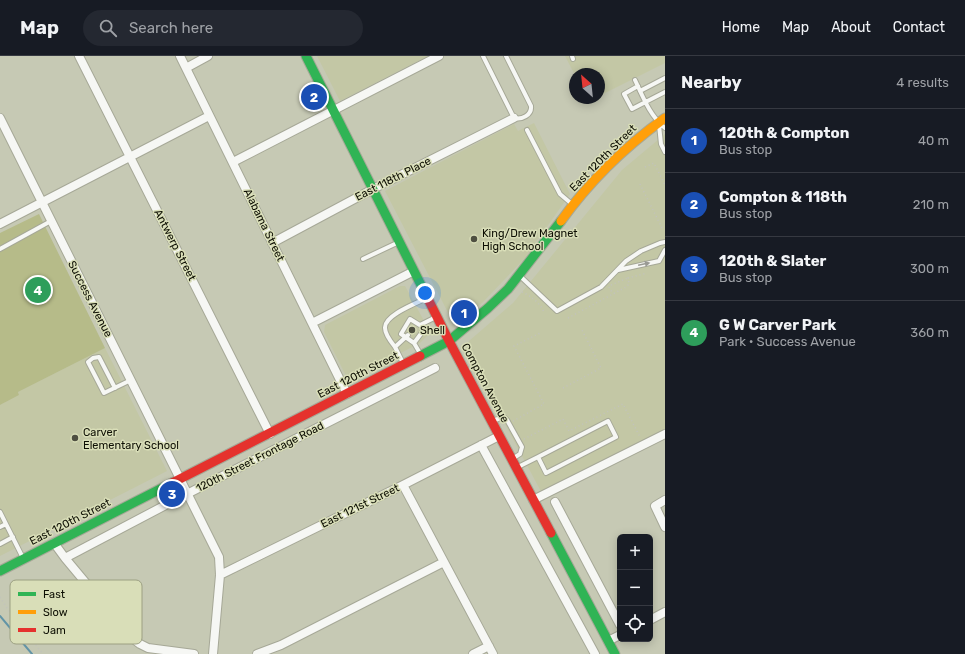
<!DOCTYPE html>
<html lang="en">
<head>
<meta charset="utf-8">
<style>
	body { margin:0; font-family:Rubik,sans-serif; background:#242831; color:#f1f3f6 }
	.controls { position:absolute; right:12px; bottom:12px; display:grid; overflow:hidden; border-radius:6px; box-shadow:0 2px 10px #0003 }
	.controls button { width:36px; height:36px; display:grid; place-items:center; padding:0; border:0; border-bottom:1px solid #363941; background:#171b24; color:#f1f3f6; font:20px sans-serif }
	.compass { position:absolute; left:569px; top:12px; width:36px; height:36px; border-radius:50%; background:#171b24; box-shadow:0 2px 10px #0003; rotate:333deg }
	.you { position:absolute; left:425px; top:237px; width:14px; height:14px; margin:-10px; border:3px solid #fff; border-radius:50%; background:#1a73e8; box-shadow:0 0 0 6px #1a73e833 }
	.badge { display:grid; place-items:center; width:26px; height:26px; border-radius:50%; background:#a8a9a5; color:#fff; font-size:13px; font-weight:700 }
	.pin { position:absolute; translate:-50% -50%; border:2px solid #fff; box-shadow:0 1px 4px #0006 }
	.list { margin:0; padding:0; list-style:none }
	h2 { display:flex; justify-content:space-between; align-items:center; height:52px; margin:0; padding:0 16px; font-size:17px }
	h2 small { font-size:13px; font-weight:400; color:#9ea1a6 }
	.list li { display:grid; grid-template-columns:26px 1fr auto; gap:12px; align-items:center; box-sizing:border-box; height:64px; padding:0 16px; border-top:1px solid #363941 }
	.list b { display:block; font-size:15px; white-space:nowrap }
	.list p { margin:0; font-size:13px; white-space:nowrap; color:#9ea1a6 }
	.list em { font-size:13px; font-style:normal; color:#9ea1a6 }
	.icon { flex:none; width:22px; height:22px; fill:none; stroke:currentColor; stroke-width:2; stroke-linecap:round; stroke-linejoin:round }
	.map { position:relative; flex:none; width:665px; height:598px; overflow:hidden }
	header { display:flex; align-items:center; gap:24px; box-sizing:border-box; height:56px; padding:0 20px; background:#171b24; border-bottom:1px solid #363941 }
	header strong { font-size:19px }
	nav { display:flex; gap:22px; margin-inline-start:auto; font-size:14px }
	.search { width:280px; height:36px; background:#242831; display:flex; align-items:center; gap:10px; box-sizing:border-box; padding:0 14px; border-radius:22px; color:#9ea1a6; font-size:15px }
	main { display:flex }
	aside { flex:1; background:#171b24 }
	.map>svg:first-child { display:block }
	.built { fill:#c3c7a5 }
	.green { fill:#b6bb89 }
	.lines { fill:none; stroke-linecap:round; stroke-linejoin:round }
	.stream { stroke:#6294a6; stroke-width:2 }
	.lane-casing { stroke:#a6a897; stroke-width:6 }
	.street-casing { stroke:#a6a897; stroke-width:10 }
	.fast-casing { stroke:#a6a897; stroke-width:11 }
	.slow-casing { stroke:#a6a897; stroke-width:11 }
	.jam-casing { stroke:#a6a897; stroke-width:11 }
	.path { stroke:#c2c3bc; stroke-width:1.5; stroke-dasharray:1 3; stroke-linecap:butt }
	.lane { stroke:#f6f7f4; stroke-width:4 }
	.street { stroke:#f6f7f4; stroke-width:8 }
	.fast { stroke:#30b455; stroke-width:9 }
	.slow { stroke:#ff9f0a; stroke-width:9 }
	.jam { stroke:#e5322d; stroke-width:9 }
	.oneway { fill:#999a94 }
	.poi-dot { fill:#4e4f41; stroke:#d9deb8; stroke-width:1.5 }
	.labels { text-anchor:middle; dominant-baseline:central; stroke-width:3; stroke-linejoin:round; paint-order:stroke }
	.street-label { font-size:11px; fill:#0d0e03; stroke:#d9deb8 }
	.poi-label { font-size:11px; fill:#0d0e03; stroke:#d9deb8; text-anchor:start }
	.key { fill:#d9deb8; stroke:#9ca082; stroke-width:1 }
	.key-label { font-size:11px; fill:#0d0e03 }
</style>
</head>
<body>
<header>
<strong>Map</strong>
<div class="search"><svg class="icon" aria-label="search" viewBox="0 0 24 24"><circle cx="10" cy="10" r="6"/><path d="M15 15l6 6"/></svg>Search here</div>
<nav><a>Home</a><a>Map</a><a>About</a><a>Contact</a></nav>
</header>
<main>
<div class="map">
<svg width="665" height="598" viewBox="0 0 665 598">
	<rect width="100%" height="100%" fill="#c6c9b4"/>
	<path class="built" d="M317 0H428L340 45Z
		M565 0H665V7L599 40V18H575V19Z
		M534 67 570 138 525 202 483 246 454 268 385 135 514 68 518 75Z
		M665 78V383L545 443 466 295 469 285 513 247 622 114Z
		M400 230H405L429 274 428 279 420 287 352 322 345 318 324 276 325 269Z
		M105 292 167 415 0 500V349L19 339 18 336Z"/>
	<path class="green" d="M39 158 105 292 18 336 19 339 0 349V177Z"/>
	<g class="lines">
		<path class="stream" d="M0 560 32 598"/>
		<g class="lane-casing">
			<path id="lane" d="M483 0 514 62C522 64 532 59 531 50L506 0
				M572 0 573 3
				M635 24C643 41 650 60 665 72
				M638 30 624 38 632 53 665 36
				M640 35 665 22
				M659 69 661 88 665 96
				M527 74 560 138 573 149
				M0 193 51 165
				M363 203 399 186
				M618 214 659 205 665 194
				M520 220 557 255 601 231 626 205 641 195 660 187 665 186
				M420 269 436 261
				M414 287 401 278 410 263 423 271V275L414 287 421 299
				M395 291C391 286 385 278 385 272 384 259 417 247 427 242
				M403 307 395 291 408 279
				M115 332 99 301 93 302 88 306 104 337 131 324
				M492 365 504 361 507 364 522 391 520 398 512 403
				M516 412 538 401 546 417 616 381 608 365 538 401
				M0 456 23 502
				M0 471 6 468
				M0 488 13 481"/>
		</g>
		<g class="street-casing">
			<path id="street" d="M79 0 270 378
				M180 0 347 338
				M186 12 208 0
				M0 62 219 501 220 519 213 598
				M233 106 439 0
				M0 168 209 60
				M272 187 373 133 514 62
				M312 267 414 215
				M481 389 595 598
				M403 429 493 598
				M533 444 665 378
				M665 444 655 450 665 471
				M555 446 620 569
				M54 487 65 502 131 581 140 588 148 592 194 598
				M65 502 179 442 435 312
				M220 519 403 429 499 380
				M650 564 665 556
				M608 585 620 579
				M257 598 281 589 444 506
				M473 598 489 590"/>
		</g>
		<g class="fast-casing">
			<path id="fast" d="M306 0 424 235
				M420 300 449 285 488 252 508 233 561 165
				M551 477 615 598
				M0 515 172 427"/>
		</g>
		<g class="slow-casing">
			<path id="slow" d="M561 165C589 126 626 90 665 62"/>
		</g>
		<g class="jam-casing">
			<path id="jam" d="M424 235 449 285 551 477
				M172 427 420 300"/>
		</g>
		<path class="path" d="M645 111 654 107 665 129
			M640 128 663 174
			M611 229 628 222
			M609 231 613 238
			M522 236C531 240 540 247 544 256
			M568 262 626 231 629 228 628 222 647 217
			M563 332 601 312 581 272
			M513 365 544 348 514 290 540 277
			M524 383 563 363 569 375 623 348 640 381
			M0 541 12 560 43 598"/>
		<use href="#lane" class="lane"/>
		<use href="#street" class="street"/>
		<use href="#fast" class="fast"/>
		<use href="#slow" class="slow"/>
		<use href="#jam" class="jam"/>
	</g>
	<defs><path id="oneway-solid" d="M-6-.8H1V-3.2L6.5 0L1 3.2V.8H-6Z"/></defs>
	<use class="oneway" href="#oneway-solid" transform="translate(644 208) rotate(-12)"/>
	<g class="poi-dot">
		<circle cx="474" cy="183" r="4"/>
		<circle cx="412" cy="274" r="4"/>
		<circle cx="75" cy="382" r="4"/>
	</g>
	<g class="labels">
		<g class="street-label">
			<text transform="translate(603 102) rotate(-45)">East 120th Street</text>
			<text transform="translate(393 123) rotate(-27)">East 118th Place</text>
			<text transform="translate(264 169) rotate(64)">Alabama Street</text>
			<text transform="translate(175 189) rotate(63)">Antwerp Street</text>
			<text transform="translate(90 243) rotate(63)">Success Avenue</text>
			<text transform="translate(358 319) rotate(-27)">East 120th Street</text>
			<text transform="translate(485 327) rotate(62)">Compton Avenue</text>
			<text transform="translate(260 401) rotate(-27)">120th Street Frontage Road</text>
			<text transform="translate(360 450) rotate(-26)">East 121st Street</text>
			<text transform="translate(70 466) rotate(-27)">East 120th Street</text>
		</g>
		<g class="poi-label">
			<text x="482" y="177">King/Drew Magnet<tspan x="482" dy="13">High School</tspan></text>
			<text x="420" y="274">Shell</text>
			<text x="83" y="376">Carver<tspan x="83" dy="13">Elementary School</tspan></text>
		</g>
	</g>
	<rect x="10" y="524" width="132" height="64" rx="6" class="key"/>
	<rect x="18" y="536" width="18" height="4" fill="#30b455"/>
	<rect x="18" y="554" width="18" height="4" fill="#ff9f0a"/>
	<rect x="18" y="572" width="18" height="4" fill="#e5322d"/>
	<g class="key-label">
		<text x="43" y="542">Fast</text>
		<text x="43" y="560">Slow</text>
		<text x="43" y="578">Jam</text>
	</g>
</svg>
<div class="controls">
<button>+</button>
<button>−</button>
<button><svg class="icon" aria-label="locate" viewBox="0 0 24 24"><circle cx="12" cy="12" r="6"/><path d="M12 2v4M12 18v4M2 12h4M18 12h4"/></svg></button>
</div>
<svg class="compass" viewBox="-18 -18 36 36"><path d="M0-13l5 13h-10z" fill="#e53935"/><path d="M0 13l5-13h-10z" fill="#9ea1a6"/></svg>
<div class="you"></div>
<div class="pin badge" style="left:464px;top:257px;background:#1a4fb4">1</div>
<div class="pin badge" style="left:314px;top:41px;background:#1a4fb4">2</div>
<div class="pin badge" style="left:172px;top:438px;background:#1a4fb4">3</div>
<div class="pin badge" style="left:38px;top:234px;background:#2e9e5b">4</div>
</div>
<aside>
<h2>Nearby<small>4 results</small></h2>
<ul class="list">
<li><span class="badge" style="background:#1a4fb4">1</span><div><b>120th &amp; Compton</b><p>Bus stop</p></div><em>40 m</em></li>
<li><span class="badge" style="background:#1a4fb4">2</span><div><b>Compton &amp; 118th</b><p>Bus stop</p></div><em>210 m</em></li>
<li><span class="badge" style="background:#1a4fb4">3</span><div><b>120th &amp; Slater</b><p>Bus stop</p></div><em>300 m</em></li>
<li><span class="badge" style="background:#2e9e5b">4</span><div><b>G W Carver Park</b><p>Park · Success Avenue</p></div><em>360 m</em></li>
</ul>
</aside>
</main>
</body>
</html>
